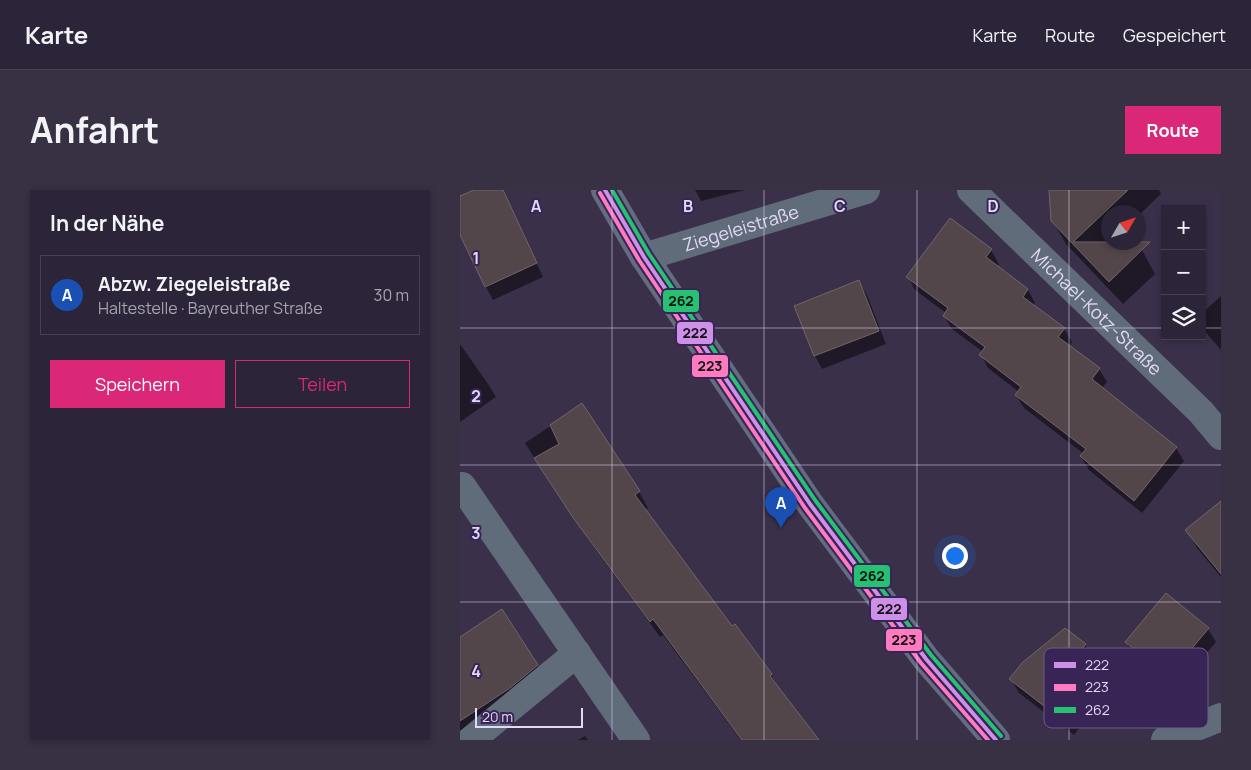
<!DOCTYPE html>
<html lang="de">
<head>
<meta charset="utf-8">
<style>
	body { margin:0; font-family:Manrope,sans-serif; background:#383043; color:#f1f3f6 }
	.controls { position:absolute; right:15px; top:15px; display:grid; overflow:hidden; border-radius:0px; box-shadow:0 2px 8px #0003 }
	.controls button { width:45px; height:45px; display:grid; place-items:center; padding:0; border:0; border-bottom:1px solid #484153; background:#2c2438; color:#f1f3f6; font:25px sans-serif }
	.compass { position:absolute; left:641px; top:15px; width:45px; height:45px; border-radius:50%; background:#2c2438; box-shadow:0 2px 8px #0003; rotate:51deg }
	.scale { position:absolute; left:15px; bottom:12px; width:108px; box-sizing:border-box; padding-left:5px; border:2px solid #e2d8f7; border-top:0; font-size:14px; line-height:18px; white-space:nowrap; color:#e2d8f7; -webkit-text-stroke:4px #382555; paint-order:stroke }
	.you { position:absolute; left:494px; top:365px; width:18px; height:18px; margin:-12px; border:4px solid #fff; border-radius:50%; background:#1a73e8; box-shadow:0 0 0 8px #1a73e833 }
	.badge { display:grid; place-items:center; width:32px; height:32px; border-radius:50%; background:#db2777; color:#fff; font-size:16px; font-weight:700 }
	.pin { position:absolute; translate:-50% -41px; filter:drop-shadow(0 1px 2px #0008) }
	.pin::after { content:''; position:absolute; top:26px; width:18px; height:15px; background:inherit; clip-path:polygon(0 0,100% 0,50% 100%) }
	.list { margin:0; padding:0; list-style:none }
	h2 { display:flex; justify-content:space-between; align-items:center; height:65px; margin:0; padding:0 20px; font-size:21px }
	h2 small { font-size:16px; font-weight:400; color:#a6a4ae }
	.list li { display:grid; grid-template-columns:32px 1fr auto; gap:15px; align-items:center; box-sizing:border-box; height:80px; margin:0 10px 10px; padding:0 10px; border:1px solid #484153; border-radius:0px }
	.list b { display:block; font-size:19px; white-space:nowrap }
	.list p { margin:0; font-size:16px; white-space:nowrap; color:#a6a4ae }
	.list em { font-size:16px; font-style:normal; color:#a6a4ae }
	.actions { display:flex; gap:10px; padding:15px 20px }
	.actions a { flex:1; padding:11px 0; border:1px solid #db2777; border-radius:0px; text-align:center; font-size:18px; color:#db2777 }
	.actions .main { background:#db2777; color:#fff }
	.icon { flex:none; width:28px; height:28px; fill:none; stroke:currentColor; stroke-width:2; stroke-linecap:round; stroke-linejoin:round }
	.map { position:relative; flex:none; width:761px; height:550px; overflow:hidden; border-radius:0px }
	header { display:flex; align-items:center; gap:30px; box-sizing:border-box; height:70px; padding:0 25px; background:#2c2438; border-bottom:1px solid #484153 }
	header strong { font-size:24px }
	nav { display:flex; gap:28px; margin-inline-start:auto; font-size:18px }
	.intro { display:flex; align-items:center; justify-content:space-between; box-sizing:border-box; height:120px; padding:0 30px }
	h1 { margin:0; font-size:35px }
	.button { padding:12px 22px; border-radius:0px; background:#db2777; color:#fff; font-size:18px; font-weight:700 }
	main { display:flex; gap:30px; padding:0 30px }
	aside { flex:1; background:#2c2438; border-radius:0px; box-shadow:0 2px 8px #0003 }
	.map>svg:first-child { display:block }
	.shadow { fill:#0007 }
	.building { fill:#53464a; stroke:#736568 }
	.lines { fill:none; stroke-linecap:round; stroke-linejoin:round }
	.minor { stroke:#606c7a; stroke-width:28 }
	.primary { stroke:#646c80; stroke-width:28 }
	.bus-1-casing { stroke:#382555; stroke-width:8 }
	.bus-2-casing { stroke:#382555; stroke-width:8 }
	.bus-3-casing { stroke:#382555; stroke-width:8 }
	.bus-1 { stroke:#ce8fe9; stroke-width:4 }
	.bus-2 { stroke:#fe7ac1; stroke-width:4 }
	.bus-3 { stroke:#26c172; stroke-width:4 }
	.grid { fill:none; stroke:#e2d8f7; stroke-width:1; stroke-opacity:0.55 }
	.labels { text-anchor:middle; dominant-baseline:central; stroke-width:4; stroke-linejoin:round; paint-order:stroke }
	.street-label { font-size:18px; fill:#e2d8f7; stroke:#382555 }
	.key { fill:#382555; stroke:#6b5b86; stroke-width:1 }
	.key-label { font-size:14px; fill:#e2d8f7 }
	.grid-label { font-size:16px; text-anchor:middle; font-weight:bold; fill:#e2d8f7; stroke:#382555; stroke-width:4; stroke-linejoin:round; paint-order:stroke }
	.line-badge { stroke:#382555; stroke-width:2 }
	.pale-badge-label { font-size:14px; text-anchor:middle; font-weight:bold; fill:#111 }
</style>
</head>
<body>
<header>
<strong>Karte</strong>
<nav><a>Karte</a><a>Route</a><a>Gespeichert</a></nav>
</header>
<div class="intro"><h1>Anfahrt</h1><a class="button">Route</a></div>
<main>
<aside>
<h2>In der Nähe<small></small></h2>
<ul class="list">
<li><span class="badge" style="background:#1a4fb4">A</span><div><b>Abzw. Ziegeleistraße</b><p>Haltestelle · Bayreuther Straße</p></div><em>30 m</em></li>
</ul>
<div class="actions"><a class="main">Speichern</a><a>Teilen</a></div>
</aside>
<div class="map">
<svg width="761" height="550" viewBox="0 0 761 550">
	<rect width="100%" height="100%" fill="#3a304a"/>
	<path class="shadow" d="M17 0H43L83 87 33 110 26 97 0 42V8Z
		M235 0H285L241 11Z
		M590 0H699L701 4 678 26V22H648V52H675L682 60 695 84 663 114 606 54 592 30Z
		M531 60 539 74 536 77 568 100 575 113 573 116 604 139 612 152 609 156 639 179 647 192 642 198 716 258 724 271 682 323 629 280 621 267 624 264 564 218 556 205 559 202 528 178 521 165 523 162 492 139 484 126 486 123 455 100 448 87Z
		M399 92 407 105 426 154 362 179 355 166Z
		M761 106V160L742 138V123Z
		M0 154 28 194 36 207 0 232Z
		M122 215 179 302 188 318 185 320 271 438 275 435 311 485 320 501 358 550H281L203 445 200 447 133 356 75 269 65 253Z
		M761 313V387L737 358 727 340Z
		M706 404 748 439 756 452 716 499 674 465 666 452Z
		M0 449 77 475 85 489 0 549Z
		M625 454 632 468 615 491 629 502 637 515 614 545 559 503 551 489Z
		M125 546 128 550H118Z"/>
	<path class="building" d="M14 0H43L77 73 25 97 0 45V6Z
		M589 0H668L613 52H690L649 92 591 31Z
		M490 28 532 59 526 67 568 99 563 107 605 138 598 147 640 178 632 189 717 257 674 311 620 266 626 259 555 205 561 197 519 165 525 157 483 126 488 118 446 87Z
		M399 90 419 141 354 166 334 116Z
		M122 213 180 301 175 305 272 436 275 434 312 484 310 486 359 550H282L193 429 190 432 114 329 74 268 99 254 90 235Z
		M761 311V384L725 340Z
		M706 403 749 438 708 487 665 452Z
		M42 419 78 475 50 498 0 531V447Z
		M605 438 626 454 605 482 630 501 606 533 549 489 563 472Z"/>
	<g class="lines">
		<g class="minor">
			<path id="s1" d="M511 0 741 222 761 246"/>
			<path id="s2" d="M184 67 406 0"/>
			<path d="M2 296 176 550"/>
			<path d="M11 550 117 463"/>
			<path d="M705 550 761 527"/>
		</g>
		<path class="primary" d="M145 0 184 67 350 314 466 469 536 550"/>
		<g class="bus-1-casing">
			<path id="bus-1" d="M145 0 184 67 350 314 466 469 536 550"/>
		</g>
		<g class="bus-2-casing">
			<path id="bus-2" d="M140 3 179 70 345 318 461 473 528 550"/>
		</g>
		<g class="bus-3-casing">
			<path id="bus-3" d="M152 0 189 64 355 310 471 465 541 546"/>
		</g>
		<use href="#bus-1" class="bus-1"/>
		<use href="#bus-2" class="bus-2"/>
		<use href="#bus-3" class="bus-3"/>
	</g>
	<path class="grid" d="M152 0V550M304 0V550M457 0V550M609 0V550M0 138H705M742 138H761M0 275H761M0 412H761"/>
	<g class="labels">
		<g class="street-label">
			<text stroke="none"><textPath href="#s2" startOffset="101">Ziegeleistraße</textPath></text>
			<text stroke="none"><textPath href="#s1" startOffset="175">Michael-Kotz-Straße</textPath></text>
		</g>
	</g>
	<rect x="584" y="458" width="164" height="80" rx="8" class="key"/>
	<rect x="594" y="472" width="22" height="6" fill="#ce8fe9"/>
	<rect x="594" y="494" width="22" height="7" fill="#fe7ac1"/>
	<rect x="594" y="517" width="22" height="6" fill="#26c172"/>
	<g class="key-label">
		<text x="625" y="480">222</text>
		<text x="625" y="502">223</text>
		<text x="625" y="525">262</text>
	</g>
	<g class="grid-label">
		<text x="76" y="22">A</text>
		<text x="228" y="22">B</text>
		<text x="380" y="22">C</text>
		<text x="533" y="22">D</text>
		<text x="16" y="74">1</text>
		<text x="16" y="212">2</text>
		<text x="16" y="349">3</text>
		<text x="16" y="487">4</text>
	</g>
	<g class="line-badge">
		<rect x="202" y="99" width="38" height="24" rx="5" fill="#26c172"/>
		<rect x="216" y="131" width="38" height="24" rx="5" fill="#ce8fe9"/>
		<rect x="231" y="164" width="38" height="24" rx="5" fill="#fe7ac1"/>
		<rect x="393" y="374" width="38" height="24" rx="5" fill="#26c172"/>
		<rect x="410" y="407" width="38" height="24" rx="5" fill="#ce8fe9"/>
		<rect x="425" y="438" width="38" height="24" rx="5" fill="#fe7ac1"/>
	</g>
	<g class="pale-badge-label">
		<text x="221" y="116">262</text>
		<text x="235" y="148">222</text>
		<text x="250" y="181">223</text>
		<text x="412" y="391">262</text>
		<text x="429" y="424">222</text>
		<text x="444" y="455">223</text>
	</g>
</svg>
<div class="controls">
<button>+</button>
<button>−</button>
<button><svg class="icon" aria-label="layers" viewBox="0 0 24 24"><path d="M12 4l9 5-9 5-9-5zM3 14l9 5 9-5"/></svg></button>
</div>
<svg class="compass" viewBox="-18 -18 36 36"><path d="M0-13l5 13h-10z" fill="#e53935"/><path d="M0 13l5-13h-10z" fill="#a6a4ae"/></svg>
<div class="scale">20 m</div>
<div class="you"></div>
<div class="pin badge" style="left:321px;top:338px;background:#1a4fb4">A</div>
</div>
</main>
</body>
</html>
